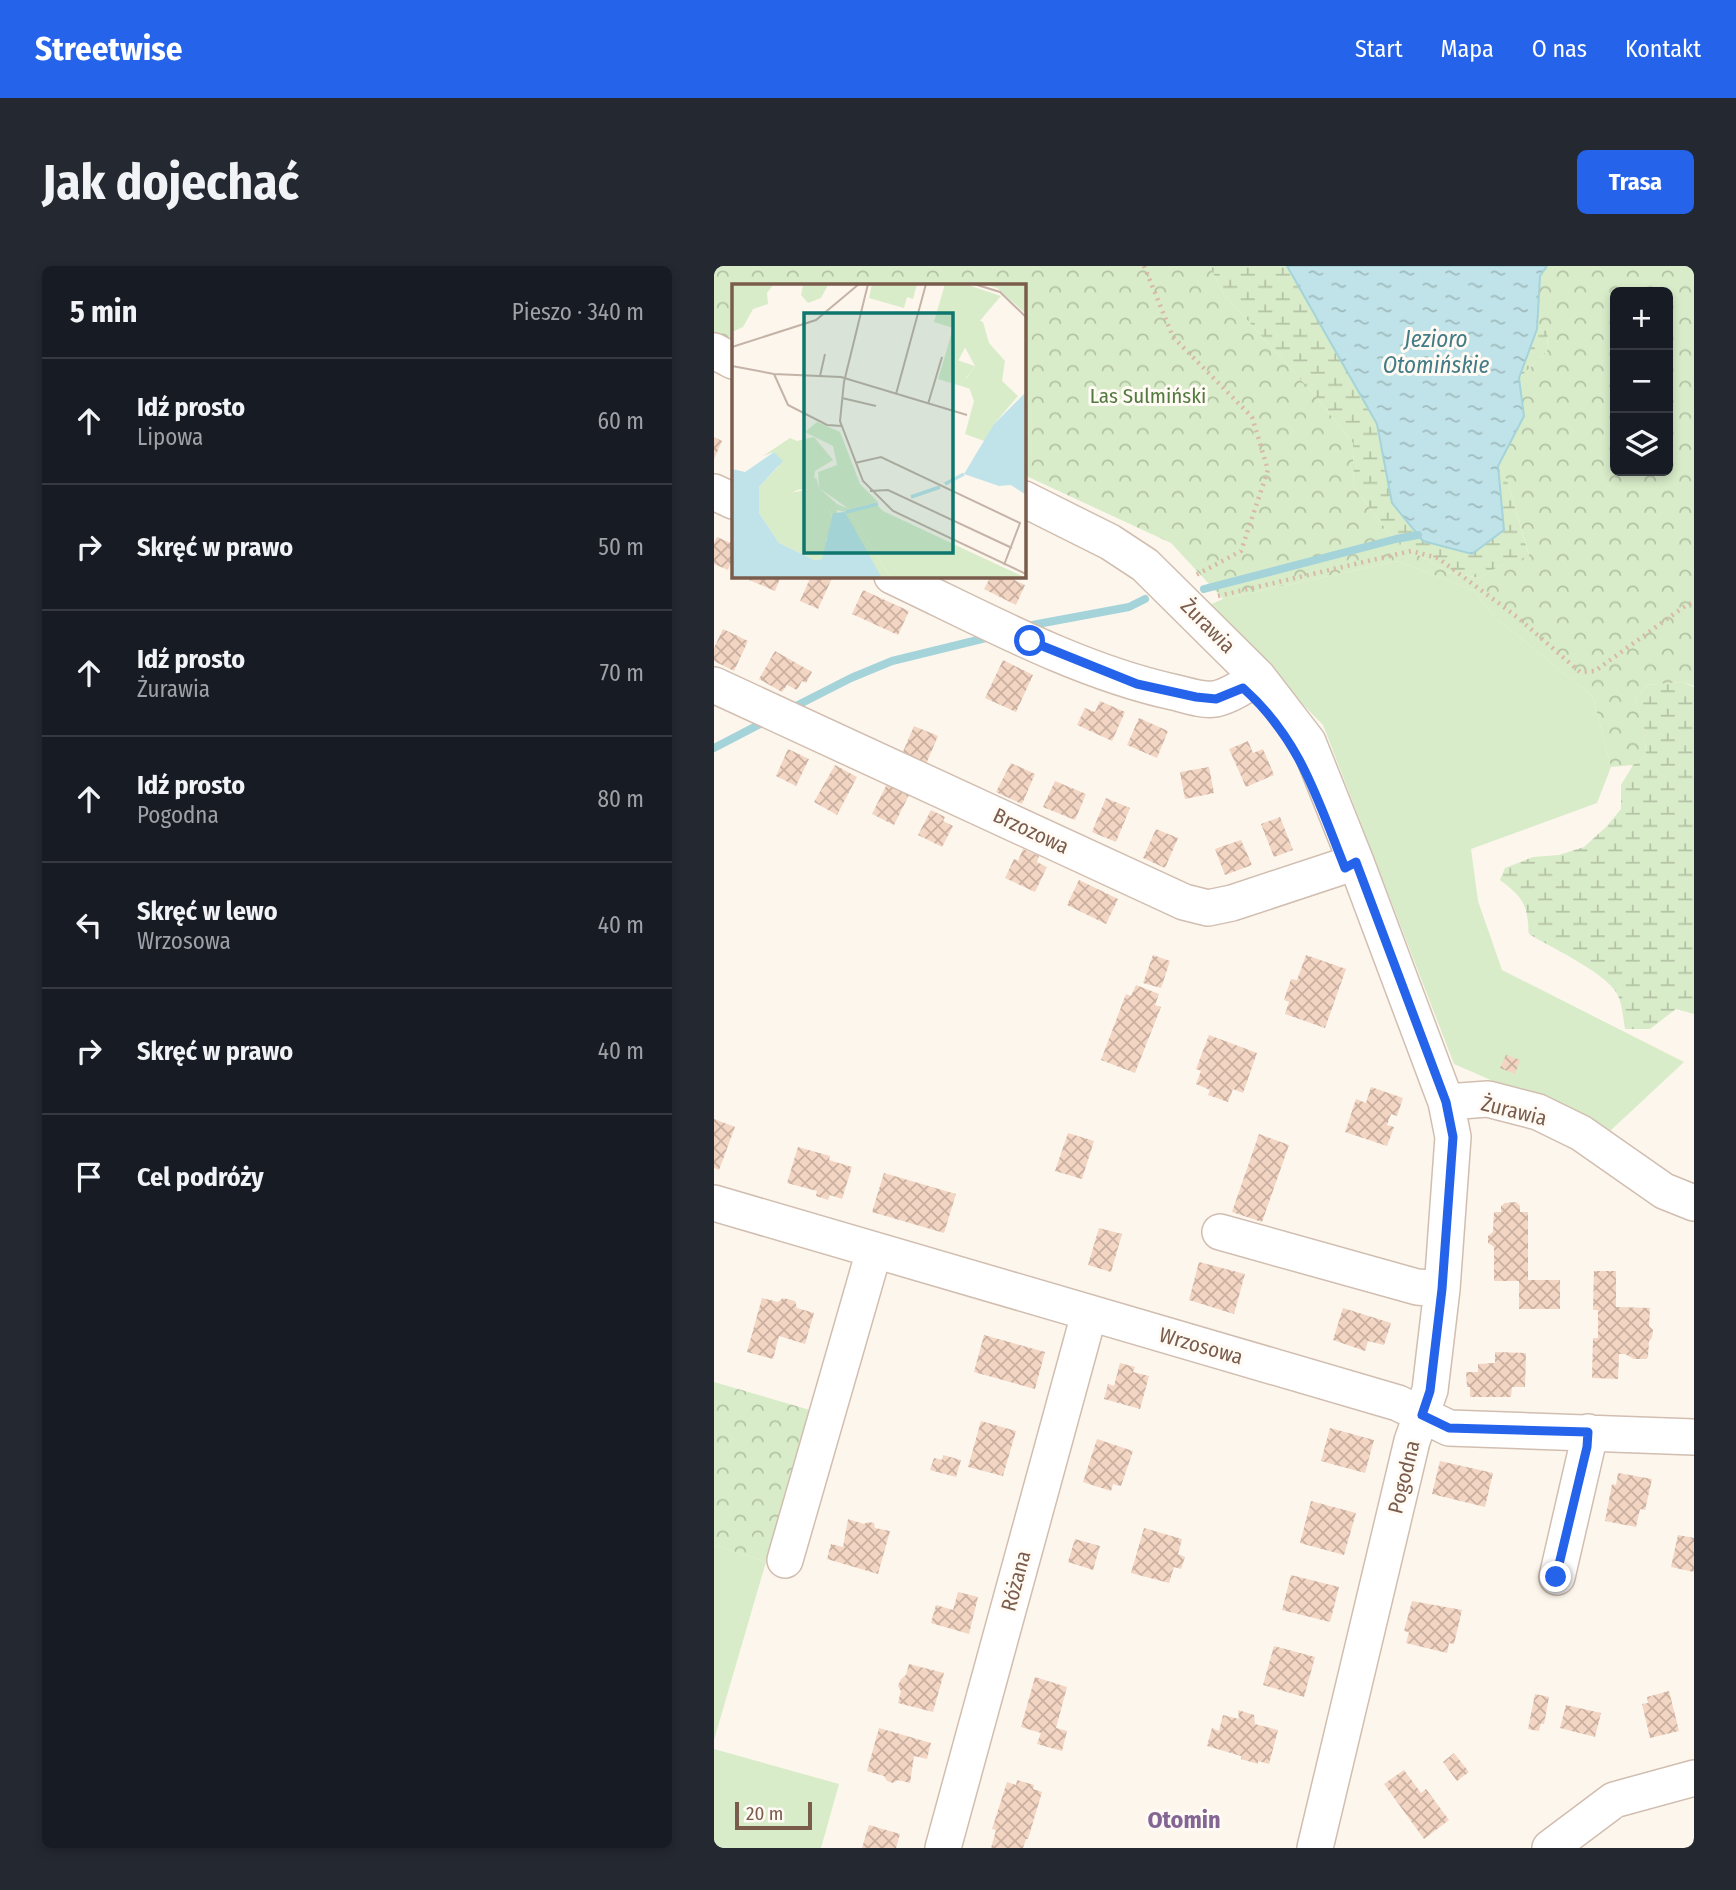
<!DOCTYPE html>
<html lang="pl">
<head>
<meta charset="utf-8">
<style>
	body { margin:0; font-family:"Fira Sans Condensed",sans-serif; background:#242831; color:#f1f3f6 }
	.controls { position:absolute; right:21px; top:21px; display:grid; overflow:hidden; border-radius:10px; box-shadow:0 4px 10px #0003 }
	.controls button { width:63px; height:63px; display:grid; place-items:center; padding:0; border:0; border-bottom:2px solid #363941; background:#171b24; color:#f1f3f6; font:35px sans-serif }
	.scale { position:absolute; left:21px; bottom:18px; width:77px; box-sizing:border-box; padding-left:7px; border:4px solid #7a5c4d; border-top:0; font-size:19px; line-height:24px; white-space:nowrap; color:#7a5c4d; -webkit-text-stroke:5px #fffaf3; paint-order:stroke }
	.stop { position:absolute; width:21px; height:21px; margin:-16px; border:5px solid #2563eb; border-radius:50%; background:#fff }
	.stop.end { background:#2563eb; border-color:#fff; box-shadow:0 2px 7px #0008 }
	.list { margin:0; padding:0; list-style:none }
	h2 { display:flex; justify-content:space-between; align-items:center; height:91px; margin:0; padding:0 28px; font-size:30px }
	h2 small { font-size:23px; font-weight:400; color:#9ea1a6 }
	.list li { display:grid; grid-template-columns:46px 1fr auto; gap:21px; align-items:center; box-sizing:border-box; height:126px; padding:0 28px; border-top:2px solid #363941 }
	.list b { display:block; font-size:26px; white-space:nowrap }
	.list p { margin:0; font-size:23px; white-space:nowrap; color:#9ea1a6 }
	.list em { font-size:23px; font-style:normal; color:#9ea1a6 }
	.icon { flex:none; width:38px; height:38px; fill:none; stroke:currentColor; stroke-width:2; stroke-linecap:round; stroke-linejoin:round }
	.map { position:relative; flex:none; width:980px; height:1582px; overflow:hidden; border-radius:10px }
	header { display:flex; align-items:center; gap:42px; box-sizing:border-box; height:98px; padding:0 35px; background:#2563eb; color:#fff }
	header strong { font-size:33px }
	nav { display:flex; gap:38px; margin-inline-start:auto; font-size:24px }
	.intro { display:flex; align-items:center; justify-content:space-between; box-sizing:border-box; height:168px; padding:0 42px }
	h1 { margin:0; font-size:49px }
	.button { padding:18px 32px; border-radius:10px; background:#2563eb; color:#fff; font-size:24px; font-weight:700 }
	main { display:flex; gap:42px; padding:0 42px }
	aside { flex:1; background:#171b24; border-radius:10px; box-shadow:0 4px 10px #0003 }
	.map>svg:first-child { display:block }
	.forest { fill:url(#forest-crowns); fill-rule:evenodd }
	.wetland { fill:url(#wetland-marsh) }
	.pitch { fill:#d8ecc9 }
	.water { fill:url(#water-ripples); stroke:#a5d3da; stroke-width:2 }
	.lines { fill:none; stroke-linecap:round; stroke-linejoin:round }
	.stream { stroke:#a5d3da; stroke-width:8 }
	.building { fill:url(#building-cross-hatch) }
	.minor-casing { stroke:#d1beb0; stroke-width:38 }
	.path { stroke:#d9b8a5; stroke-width:4.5; stroke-dasharray:2 5; stroke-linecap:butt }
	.minor { stroke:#fff; stroke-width:35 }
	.route { stroke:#2563eb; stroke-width:9 }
	.labels { text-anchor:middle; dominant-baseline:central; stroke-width:6; stroke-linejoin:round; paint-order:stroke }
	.park-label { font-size:21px; fill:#537a41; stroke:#fffaf3 }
	.street-label { font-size:21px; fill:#7a5c4d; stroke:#fffaf3 }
	.water-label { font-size:23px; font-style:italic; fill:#437c86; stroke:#fffaf3 }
	.quarter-label { font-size:24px; font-weight:bold; fill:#846695; stroke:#fffaf3 }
	.inset-river { fill:none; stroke:#bfe3e8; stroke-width:3.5 }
	.inset-road { fill:none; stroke:#c5b3a7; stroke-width:2 }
	.view { fill:#0f766e; fill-opacity:0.15; stroke:#0f766e; stroke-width:3.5 }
	.inset-edge { fill:none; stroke:#7a5c4d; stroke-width:3.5 }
</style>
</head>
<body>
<header>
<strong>Streetwise</strong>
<nav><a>Start</a><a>Mapa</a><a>O nas</a><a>Kontakt</a></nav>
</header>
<div class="intro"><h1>Jak dojechać</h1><a class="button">Trasa</a></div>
<main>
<aside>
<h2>5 min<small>Pieszo · 340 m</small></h2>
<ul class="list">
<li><svg class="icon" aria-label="ahead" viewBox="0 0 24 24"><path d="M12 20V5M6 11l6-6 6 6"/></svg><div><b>Idź prosto</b><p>Lipowa</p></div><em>60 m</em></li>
<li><svg class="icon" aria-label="right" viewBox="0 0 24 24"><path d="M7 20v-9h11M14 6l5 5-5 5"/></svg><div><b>Skręć w prawo</b></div><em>50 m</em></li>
<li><svg class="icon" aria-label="ahead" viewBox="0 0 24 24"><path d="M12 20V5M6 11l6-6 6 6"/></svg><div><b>Idź prosto</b><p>Żurawia</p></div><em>70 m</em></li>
<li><svg class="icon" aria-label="ahead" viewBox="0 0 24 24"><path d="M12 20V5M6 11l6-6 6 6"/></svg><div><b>Idź prosto</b><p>Pogodna</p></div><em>80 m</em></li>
<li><svg class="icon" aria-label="left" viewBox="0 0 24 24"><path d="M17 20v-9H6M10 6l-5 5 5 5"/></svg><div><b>Skręć w lewo</b><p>Wrzosowa</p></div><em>40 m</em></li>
<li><svg class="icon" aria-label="right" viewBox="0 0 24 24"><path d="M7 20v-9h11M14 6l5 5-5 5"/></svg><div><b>Skręć w prawo</b></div><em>40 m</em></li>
<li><svg class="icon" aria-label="arrive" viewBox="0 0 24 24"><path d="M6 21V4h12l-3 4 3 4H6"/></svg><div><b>Cel podróży</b></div></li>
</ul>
</aside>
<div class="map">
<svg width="980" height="1582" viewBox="0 0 980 1582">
	<defs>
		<pattern id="forest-crowns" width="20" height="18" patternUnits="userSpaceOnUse" patternTransform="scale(1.75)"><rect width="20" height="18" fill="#d8ecc9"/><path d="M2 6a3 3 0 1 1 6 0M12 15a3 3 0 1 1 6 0" fill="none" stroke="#b4c2a5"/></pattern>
		<pattern id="wetland-marsh" width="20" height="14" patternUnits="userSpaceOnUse" patternTransform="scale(1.75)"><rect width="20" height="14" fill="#d8ecc9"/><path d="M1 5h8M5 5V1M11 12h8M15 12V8" fill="none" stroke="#b4c2a5"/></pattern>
		<pattern id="water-ripples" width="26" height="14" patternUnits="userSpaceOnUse" patternTransform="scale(1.75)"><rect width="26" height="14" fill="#bfe3e8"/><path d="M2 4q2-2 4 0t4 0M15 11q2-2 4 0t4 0" fill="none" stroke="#a0bbbe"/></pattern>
		<pattern id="building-cross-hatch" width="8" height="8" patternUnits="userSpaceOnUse" patternTransform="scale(1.75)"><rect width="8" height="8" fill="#f3d5c3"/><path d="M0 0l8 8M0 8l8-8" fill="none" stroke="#cab0a1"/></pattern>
	</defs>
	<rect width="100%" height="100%" fill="#fdf6ec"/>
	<path class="forest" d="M0 0H496L508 26 599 127 639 177 640 221 675 267 695 283 733 306 766 312 785 300 815 289 793 214 784 200 810 150 805 112 833 86 834 65 823 63 826 10 833 0H980V420L968 416 934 419 921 433 930 458 932 490 919 499 897 501 879 431 781 351 759 324 683 295 509 333 457 277 310 209V19H19V75L0 66ZM901 26H954V205H901Z
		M0 1116 96 1144 52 1296 0 1279Z"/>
	<path class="wetland" d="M496 0H573L663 158 678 237 790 264 784 200 793 214 815 290 785 300 766 312 733 306 695 283 675 267 640 221 639 177 599 127 508 26Z
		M823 63 834 65 833 86 805 112Z
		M968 416 980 421V748L962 743 936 763H911C909 751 908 735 902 726 888 705 838 682 815 668 813 638 810 632 786 614L791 602 819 591 845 589 870 581 892 561 907 543V519L919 499 932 490 930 459 921 433 934 419Z"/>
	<path class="pitch" d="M683 295 759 324 781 351 879 431 897 501 883 537 757 583 764 635 788 704 970 796 895 866 740 798 609 459 493 340 509 333Z
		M0 1279 52 1296 0 1474Z
		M0 1483 125 1518 107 1582H0Z"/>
	<path class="water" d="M573 0H833L826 10 823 63 805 112 810 150 784 200 790 264 758 288 709 275 678 237 663 158Z"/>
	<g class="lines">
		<path class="stream" d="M490 323 682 273 704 269
			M313 360 415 341 431 333
			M76 443 137 412 178 395 276 371
			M0 482 52 455"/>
	</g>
	<path class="building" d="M0 171 8 175 0 193Z
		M3 271 19 278V290L14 304 0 298V277Z
		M37 310H67L61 325 35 314Z
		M97 310H119L104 343 86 335Z
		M277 310H292L311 319 302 339 270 323Z
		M149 324 195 345 184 369 138 348Z
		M9 363 34 375 20 405 0 395V382Z
		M61 385 98 406 92 417 88 415 83 424 73 419 68 426 45 413Z
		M289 394 319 409 302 446 271 432Z
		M386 435 411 446 398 475 363 459 371 442 381 446Z
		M425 452 454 465 443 492 413 479Z
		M200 460 224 470 212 498 188 488Z
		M534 475 539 487 549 483 560 509 532 521 515 483Z
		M74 483 95 493 82 520 62 510Z
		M297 497 321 508 308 538 282 526Z
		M121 499 143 511 123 549 100 536Z
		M495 501 500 527 471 533 466 506Z
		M341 515 372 528 361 554 329 541Z
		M173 518 195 529 180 559 158 548Z
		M392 532 416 542 402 576 378 566Z
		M217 544 231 551 229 555 239 560 228 581 204 569Z
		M566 551 579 584 560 591 547 558Z
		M442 563 464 572 451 602 429 592Z
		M527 574 538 599 511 609 501 583Z
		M309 583 325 590 323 596 333 601 321 626 291 612 300 593 304 595Z
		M365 614 404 633 392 658 353 639Z
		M439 689 456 695 447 722 429 717Z
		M592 689 632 703 611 762 571 748 575 736 570 734 577 713 583 714Z
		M422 719 445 728 441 739 447 741 421 807 387 794 412 728 417 730Z
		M495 769 543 787 529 827 519 823 514 836 494 829 496 824 482 818 487 805 482 803Z
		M792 789 806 794 801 808 786 802Z
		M657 821 689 832 683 850 677 848 673 859 680 861 673 880 631 866 642 833 652 837Z
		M0 853 21 861 5 904 0 902Z
		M354 867 380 875 368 913 341 905Z
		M545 868 575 879 548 956 518 946Z
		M84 881 116 890 115 894 138 901 128 933 116 929 114 934 102 930 103 925 73 917Z
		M170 907 242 928 230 967 158 946Z
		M802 936 806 940V946H814V1014H846V1043H805V1015H780V981L774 977V970L779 966 780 946H787V940L791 937Z
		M385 962 408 968 397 1006 374 999Z
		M485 996 531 1008 520 1048 475 1034Z
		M880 1005H902V1041L936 1042 935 1060 939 1064 938 1072 935 1075 934 1091 932 1093H920L911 1088H905L904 1113 878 1112 879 1072H884V1044H879Z
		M48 1032 64 1036 69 1032 81 1035 83 1042 100 1047 91 1078 65 1070 59 1093 33 1086Z
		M629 1042 677 1057 670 1079 654 1075 651 1085 619 1074Z
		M270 1069 331 1086 321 1123 260 1106Z
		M781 1086 812 1087 811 1121H798L797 1131H756V1121H753L752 1106H764V1098L781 1097Z
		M406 1097 421 1101 419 1106 435 1110 426 1143 390 1133 394 1118 400 1120Z
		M267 1155 302 1165 289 1210 254 1201Z
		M616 1162 660 1174 651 1207 607 1195Z
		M383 1173 419 1185 407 1220 399 1218 397 1225 369 1216Z
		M229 1189 247 1194 242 1211 216 1204 220 1192 228 1194Z
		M726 1195 779 1207 771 1241 718 1228Z
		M904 1207 938 1213 931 1244 926 1243 922 1261 891 1255 898 1218 902 1219Z
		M597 1235 642 1247 630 1289 586 1277Z
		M134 1253 150 1258 154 1256 160 1257 161 1262 176 1265 164 1308 113 1293 117 1278 129 1281Z
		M430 1262 468 1273 464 1288 471 1291 467 1303 460 1301 455 1317 417 1307Z
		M964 1269 980 1272V1306L957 1301Z
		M361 1273 386 1280 379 1304 354 1296Z
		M577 1309 625 1321 616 1356 568 1344Z
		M244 1326 264 1331 255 1368 217 1357 222 1339 239 1344Z
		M698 1335 748 1344 740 1378 735 1377 733 1387 692 1377 695 1366 690 1365Z
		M560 1380 601 1391 590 1431 549 1419Z
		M195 1398 230 1407 219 1446 184 1437 187 1425 184 1420 187 1413 192 1409Z
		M321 1411 353 1421 342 1462 353 1465 348 1485 323 1478 327 1467 307 1461Z
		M955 1425 965 1465 936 1472 928 1438 934 1437 933 1431Z
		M821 1428 835 1431 830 1458 827 1457 825 1465 814 1463Z
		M852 1439 887 1447 881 1471 846 1462Z
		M524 1444 540 1449 541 1458 564 1464 555 1498 544 1495V1498L527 1493V1490L493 1480 498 1462 505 1465 509 1449 525 1453Z
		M165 1462 217 1477 213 1493 200 1490 196 1517 184 1514 179 1517 173 1515 170 1510 153 1505Z
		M740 1487 755 1506 743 1515 729 1496Z
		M690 1504 707 1527 712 1523 735 1554 710 1573 670 1518Z
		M303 1514 320 1519 319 1523 328 1526 314 1573H312L309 1582H277L282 1564 278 1563 293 1516 302 1519Z
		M155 1559 186 1568 182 1582H148Z"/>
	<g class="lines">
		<g class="minor-casing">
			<path id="minor" d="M0 85 19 95
				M0 226 19 235
				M310 233 396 276 431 299 544 411 594 476 642 596 732 836 739 871 728 1023 716 1124 698 1175 601 1582
				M178 310C267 352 363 405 459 426 472 429 488 435 501 433 516 430 532 419 544 411
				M0 419 470 636 494 642 518 637 642 596
				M732 836 774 833 824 846 867 867 950 925 980 937
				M0 937 684 1137 735 1162 980 1171
				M506 966 703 1021 728 1023
				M71 1294 160 985
				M843 1311 873 1181 874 1166
				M229 1582 375 1048
				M836 1582 900 1534 980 1512"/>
		</g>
		<path class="path" d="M430 0 459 71 538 151 554 204 527 285 482 309
			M504 330 697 285 724 292 803 351 866 406 881 405 971 340 980 336"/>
		<use href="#minor" class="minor"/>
	</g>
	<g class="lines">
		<path class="route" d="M316 375 423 418 482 431 502 433 529 422C586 473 603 532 631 602L642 596 732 836 739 871 728 1023 716 1125 708 1149 735 1162 874 1166 873 1181 842 1311"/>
	</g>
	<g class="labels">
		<g class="park-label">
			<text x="434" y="130">Las Sulmiński</text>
		</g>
		<g class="street-label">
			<text transform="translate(494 360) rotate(45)">Żurawia</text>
			<text transform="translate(317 565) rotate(25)">Brzozowa</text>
			<text transform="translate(800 845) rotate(14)">Żurawia</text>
			<text transform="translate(487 1080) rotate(16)">Wrzosowa</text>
			<text transform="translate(690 1211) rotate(-76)">Pogodna</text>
			<text transform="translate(302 1315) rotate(-75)">Różana</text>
		</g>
		<g class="water-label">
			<text x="722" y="73">Jezioro<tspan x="722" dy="26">Otomińskie</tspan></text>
		</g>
		<g class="quarter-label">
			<text x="470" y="1554">Otomin</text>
		</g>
	</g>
	<g transform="translate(18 18)">
		<rect width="294" height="294" fill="#fdf6ec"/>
		<path d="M140 0H185L181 15 175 13 172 24 137 14Z" fill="#d8ecc9"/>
		<path d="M213 72 243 82 234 94 239 105 206 95ZM84 193 87 204 105 220 117 225 143 219 151 227 294 294H159L118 229 104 222 97 226 102 239 94 256 95 268 90 275 82 276 47 259 27 229V219L34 213 74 206Z" fill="#d8ecc9"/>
		<path d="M0 0H42L35 9 36 20 21 25 11 43 0 48ZM65 0H95L96 1 89 14 76 19 69 11 71 2ZM232 30 251 38 257 59 273 77 270 97 286 112 262 140 255 158 233 150 242 117 234 95 243 82 229 56ZM82 153 101 176 83 187 81 204 65 206 43 218 34 213 27 219V203L47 182 42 168 31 172 58 154 65 157ZM104 222 118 229 159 294H150L142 285 113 228 105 226 102 239 97 225Z" fill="#d8ecc9"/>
		<path d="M213 0H233L269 12 246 39 226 77 213 72 221 44 202 38ZM252 0H294V30L265 4ZM85 138 108 148 128 200 146 218 117 225 87 204 86 188 105 181 101 162 73 148Z" fill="#d8ecc9"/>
		<path d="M294 108V211L279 201 267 202 232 190 262 140ZM42 168 51 177 27 203V229L47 259 82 276 90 275 101 229 113 228 150 294H0V185L13 188Z" fill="#bfe3e8"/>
		<path class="inset-river" d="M213 200 232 190M179 213 208 203M114 228 146 220"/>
		<path class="inset-road" d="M136 0 112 98 108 137 131 197 161 227 294 290M242 0 268 8 294 33M0 63 84 36 127 0M0 82 42 90 109 93 235 131M42 90 56 121 95 141 110 142M88 92 93 70M164 110 194 0M110 114 144 122M196 120 210 73M123 179 149 173 288 239 272 281M138 207 156 206 280 264"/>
		<path class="view" d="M72 29H221V269H72Z"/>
		<rect width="294" height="294" class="inset-edge"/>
	</g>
</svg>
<div class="controls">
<button>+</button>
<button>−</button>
<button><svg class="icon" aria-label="layers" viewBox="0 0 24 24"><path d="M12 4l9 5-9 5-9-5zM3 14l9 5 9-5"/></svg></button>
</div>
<div class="scale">20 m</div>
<div class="stop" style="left:316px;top:375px"></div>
<div class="stop end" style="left:842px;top:1311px"></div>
</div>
</main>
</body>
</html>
